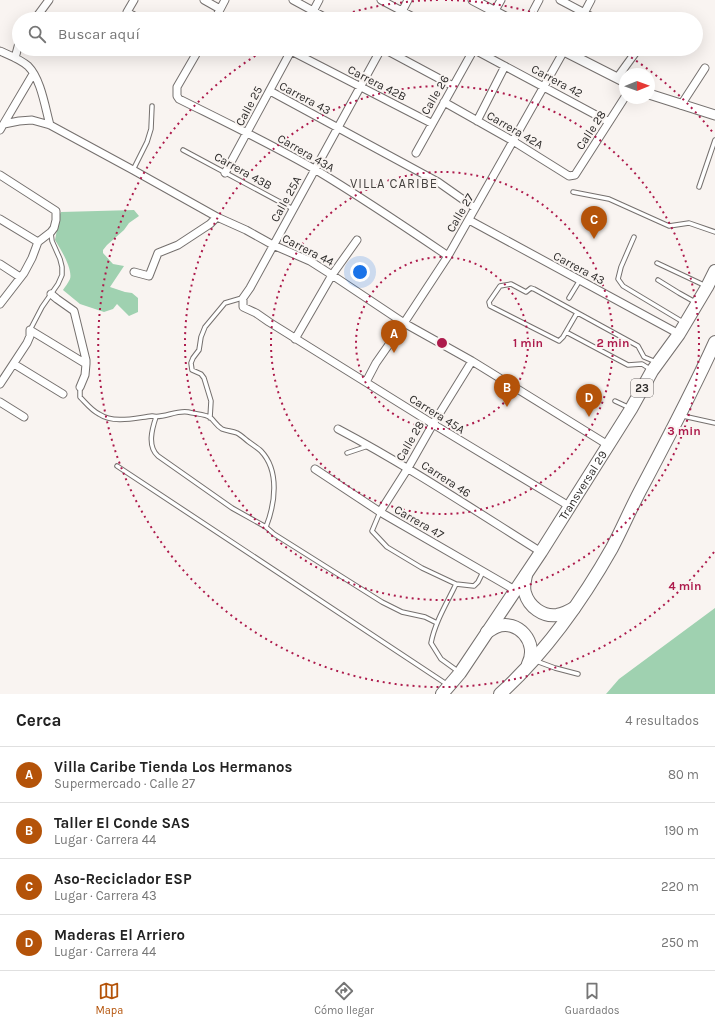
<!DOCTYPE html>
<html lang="es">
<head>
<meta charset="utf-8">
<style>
	body { margin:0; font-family:Karla,sans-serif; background:#f6f6f6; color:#222 }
	.compass { position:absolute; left:619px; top:68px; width:36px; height:36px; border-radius:50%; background:#fff; box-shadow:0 4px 16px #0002; rotate:89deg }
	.you { position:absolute; left:360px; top:272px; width:14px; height:14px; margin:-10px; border:3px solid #fff; border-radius:50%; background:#1a73e8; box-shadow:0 0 0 6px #1a73e833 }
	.badge { display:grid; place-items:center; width:26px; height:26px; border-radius:50%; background:#b45309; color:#fff; font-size:13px; font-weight:700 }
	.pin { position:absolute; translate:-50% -33px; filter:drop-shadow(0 1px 2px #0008) }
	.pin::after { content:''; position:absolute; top:21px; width:14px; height:12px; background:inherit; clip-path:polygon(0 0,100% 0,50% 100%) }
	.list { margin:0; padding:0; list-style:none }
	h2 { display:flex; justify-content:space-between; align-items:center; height:52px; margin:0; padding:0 16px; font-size:17px }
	h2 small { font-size:13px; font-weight:400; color:#767676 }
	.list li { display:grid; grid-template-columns:26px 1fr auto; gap:12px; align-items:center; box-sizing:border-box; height:56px; padding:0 16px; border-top:1px solid #e0e0e0 }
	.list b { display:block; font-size:15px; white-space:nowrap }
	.list p { margin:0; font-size:13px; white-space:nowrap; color:#767676 }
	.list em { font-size:13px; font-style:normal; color:#767676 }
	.icon { flex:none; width:22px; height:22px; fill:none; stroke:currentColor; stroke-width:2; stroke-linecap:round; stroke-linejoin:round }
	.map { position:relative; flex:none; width:715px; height:694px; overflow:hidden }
	.search { position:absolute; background:#fff; box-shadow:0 4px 16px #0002; left:12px; right:12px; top:12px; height:44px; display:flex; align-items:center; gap:10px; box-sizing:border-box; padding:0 14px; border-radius:22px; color:#767676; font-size:15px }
	.sheet { height:276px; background:#fff }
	nav { display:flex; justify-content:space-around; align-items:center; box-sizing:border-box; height:56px; border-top:1px solid #e0e0e0; background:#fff; font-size:11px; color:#767676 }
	nav a { display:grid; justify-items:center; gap:2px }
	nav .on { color:#b45309 }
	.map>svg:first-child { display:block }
	.green { fill:#9fd1b0 }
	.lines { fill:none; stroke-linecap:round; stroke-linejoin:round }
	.service-casing { stroke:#75706e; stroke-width:5.5 }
	.minor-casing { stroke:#75706e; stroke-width:9 }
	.tertiary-casing { stroke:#75706e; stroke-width:11 }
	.trunk-casing { stroke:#75706e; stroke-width:14 }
	.service { stroke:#fff; stroke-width:3.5 }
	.minor { stroke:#fff; stroke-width:7 }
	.tertiary { stroke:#fff; stroke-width:9 }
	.trunk { stroke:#fff; stroke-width:12 }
	.ring { fill:none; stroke:#ad1b4c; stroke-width:2; stroke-dasharray:2 4 }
	.labels { text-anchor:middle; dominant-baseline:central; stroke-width:4; stroke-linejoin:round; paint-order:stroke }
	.shield { fill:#f9f4f1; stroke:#6a6766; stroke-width:1 }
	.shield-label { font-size:11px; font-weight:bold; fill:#2d2b2a }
	.street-label { font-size:12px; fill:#2d2b2a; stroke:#f9f4f1 }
	.neighbourhood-label { font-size:13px; letter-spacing:1px; fill:#464240; stroke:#f9f4f1 }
	.centre { fill:#ad1b4c; stroke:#f9f4f1; stroke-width:2 }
	.ring-label { font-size:12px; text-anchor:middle; font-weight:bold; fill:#ad1b4c; stroke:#f9f4f1; stroke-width:4; stroke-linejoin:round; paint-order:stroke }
</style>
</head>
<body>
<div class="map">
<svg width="715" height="694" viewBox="0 0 715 694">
	<rect width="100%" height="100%" fill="#f9f4f1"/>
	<path class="green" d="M134 210 139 216 129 223 124 230 107 245 103 250V253L113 264 124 266 110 287 125 292 132 293 138 298V312L129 316 117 304 113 309 104 312 80 304 63 290C65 287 68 283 70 279 73 269 60 248 55 240L60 214 61 212Z
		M715 608V694H606L619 679Z"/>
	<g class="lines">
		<g class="service-casing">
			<path id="service" d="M183 150 293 209
				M133 170 147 142 151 129 152 106
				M699 187 715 140
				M573 192 609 199 669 226 689 223 715 232
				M634 237 621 267 618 279 623 286 683 322
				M657 263 706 286
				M658 280 679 293 695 302
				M569 298 580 280
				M577 313 563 337 559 341 490 306 489 302 500 286 511 284 526 292 531 288 534 289 638 346 644 357 656 362
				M30 330 42 307 58 284 62 275V267L60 259 52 241 51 233
				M566 332 628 365 642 364 650 369
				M80 387V397C86 403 91 410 99 414 114 424 135 418 152 416 163 419 175 410 188 412 195 414 206 414 211 418 215 422 217 426 222 429 227 431 232 431 237 433 241 435 245 439 249 442 253 445 258 448 261 451 280 471 275 504 266 527
				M615 401 630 408
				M683 416 715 423
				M156 417C152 429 147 446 158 456L232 508 266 527 274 534 382 602 402 612 425 617 437 623
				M210 418 211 401 204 378 201 374 192 370 191 363 193 358 199 350 201 337 205 327 225 303 242 298
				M347 453 368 446
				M117 466 448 685
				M380 512 372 531 387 547 422 568 456 584 474 586 478 582 483 572
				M456 584C447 603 435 622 431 643L441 659 459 672
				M536 661 555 668 578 674"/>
		</g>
		<g class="minor-casing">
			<path id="minor" d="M134 0 127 12 139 19
				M204 0 220 9
				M293 0 328 19
				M381 0 417 19
				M560 0 596 19
				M35 19 49 0
				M215 19 225 0
				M309 19 319 0
				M398 19 408 0
				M490 19 501 0
				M529 19 539 0
				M581 19 591 0
				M199 49 177 87V96L179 99C225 122 271 144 316 170 361 197 404 226 448 256
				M381 49 250 288 243 298V307L256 313 269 322 433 424 569 506
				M384 49 453 86
				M473 49 609 122
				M0 51C9 55 20 59 28 66 41 79 45 107 50 125
				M291 51 431 123
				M15 58 19 43
				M617 78 638 49
				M270 91 438 182 475 208
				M444 102 513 141 569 176 575 175 625 97
				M681 105 705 68
				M477 121 505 66
				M4 124 19 121 32 120 50 125 133 170 217 217 246 230 273 245 310 261 332 275 404 323 472 361 608 445
				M0 130 33 74
				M416 153 474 49
				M225 173 292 49
				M0 175 56 211V220L54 228 51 232 38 242 32 258 24 273 0 304
				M0 219 38 242
				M469 220 679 334
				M0 264 20 277
				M134 272 149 276 158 253 178 245 210 224 217 217
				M51 294 57 299 74 311 86 360V364
				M295 339 332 275 357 240
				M14 364 63 394
				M366 382 376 363 404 323 448 256 565 49
				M0 384 27 343 30 336V330L86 364 85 375 80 387
				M0 402 24 417
				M338 429C408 466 474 510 541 552
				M315 469 380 512 515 590
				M380 512 408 468 433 424 472 361"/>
		</g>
		<g class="tertiary-casing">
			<path id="tertiary" d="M473 0 509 19
				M560 49 625 82
				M649 94 715 115"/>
		</g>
		<g class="trunk-casing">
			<g id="trunk">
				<path d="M526 575C525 581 523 587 525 593 529 607 543 617 557 615 563 614 569 611 574 608"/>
				<path d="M487 632C490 631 493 628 496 627 518 618 539 643 528 664"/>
				<path id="s1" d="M442 694 460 673 541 552 631 409 652 371 679 334 707 287 715 271"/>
				<path d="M500 694C545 653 582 601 612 548 622 529 630 510 640 491 666 442 692 393 715 342"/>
			</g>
		</g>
		<use href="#service" class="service"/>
		<use href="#minor" class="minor"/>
		<use href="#tertiary" class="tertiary"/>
		<use href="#trunk" class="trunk"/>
	</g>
	<g class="ring">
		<circle cx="442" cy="343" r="86"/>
		<circle cx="442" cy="343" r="171"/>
		<circle cx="442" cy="343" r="257"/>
		<path d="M714 552A343 343 0 1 1 263 51M330 19A343 343 0 0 1 439 0M445 0A343 343 0 0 1 554 19M621 51A343 343 0 0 1 714 134"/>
	</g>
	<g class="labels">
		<rect class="shield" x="631" y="379" width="22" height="18" rx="3"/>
		<g class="shield-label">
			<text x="642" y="388">23</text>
		</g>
		<g class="street-label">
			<text transform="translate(557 81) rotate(28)">Carrera 42</text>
			<text transform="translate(377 83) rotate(27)">Carrera 42B</text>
			<text transform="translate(435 95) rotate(-60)">Calle 26</text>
			<text transform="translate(305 98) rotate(28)">Carrera 43</text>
			<text transform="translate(249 106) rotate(-62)">Calle 25</text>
			<text transform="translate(515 130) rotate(30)">Carrera 42A</text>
			<text transform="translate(591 130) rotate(-57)">Calle 28</text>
			<text transform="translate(306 153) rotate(30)">Carrera 43A</text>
			<text transform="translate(243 171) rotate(29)">Carrera 43B</text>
			<text transform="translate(286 199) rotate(-61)">Calle 25A</text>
			<text transform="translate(460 213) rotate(-60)">Calle 27</text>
			<text transform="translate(308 250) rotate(27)">Carrera 44</text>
			<text transform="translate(579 268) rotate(28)">Carrera 43</text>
			<text transform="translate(437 414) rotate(32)">Carrera 45A</text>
			<text transform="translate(410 441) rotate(-60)">Calle 28</text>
			<text transform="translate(446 479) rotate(33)">Carrera 46</text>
			<text stroke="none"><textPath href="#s1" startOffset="252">Transversal 29</textPath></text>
			<text transform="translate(419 522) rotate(30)">Carrera 47</text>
		</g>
		<g class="neighbourhood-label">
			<text x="394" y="183">VILLA CARIBE</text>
		</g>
	</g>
	<circle cx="442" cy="343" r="6" class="centre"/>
	<g class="ring-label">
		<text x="528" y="347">1 min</text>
		<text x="613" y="347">2 min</text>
		<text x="684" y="435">3 min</text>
		<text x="685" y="590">4 min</text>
	</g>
</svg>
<svg class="compass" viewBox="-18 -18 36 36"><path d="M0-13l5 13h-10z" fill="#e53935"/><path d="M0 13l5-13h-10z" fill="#767676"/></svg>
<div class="you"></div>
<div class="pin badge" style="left:394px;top:353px">A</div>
<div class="pin badge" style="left:507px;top:407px">B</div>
<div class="pin badge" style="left:594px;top:239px">C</div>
<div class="pin badge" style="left:589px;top:417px">D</div>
<div class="search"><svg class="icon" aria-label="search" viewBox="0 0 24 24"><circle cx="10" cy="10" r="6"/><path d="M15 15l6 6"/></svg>Buscar aquí</div>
</div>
<section class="sheet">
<h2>Cerca<small>4 resultados</small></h2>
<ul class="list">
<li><span class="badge">A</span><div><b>Villa Caribe Tienda Los Hermanos</b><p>Supermercado · Calle 27</p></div><em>80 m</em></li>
<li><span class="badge">B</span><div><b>Taller El Conde SAS</b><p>Lugar · Carrera 44</p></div><em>190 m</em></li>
<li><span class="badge">C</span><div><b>Aso-Reciclador ESP</b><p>Lugar · Carrera 43</p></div><em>220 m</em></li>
<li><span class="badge">D</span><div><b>Maderas El Arriero</b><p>Lugar · Carrera 44</p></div><em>250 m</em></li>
</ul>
</section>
<nav>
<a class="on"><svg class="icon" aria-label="map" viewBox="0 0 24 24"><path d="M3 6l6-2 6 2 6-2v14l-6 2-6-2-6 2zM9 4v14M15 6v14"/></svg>Mapa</a>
<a><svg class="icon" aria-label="directions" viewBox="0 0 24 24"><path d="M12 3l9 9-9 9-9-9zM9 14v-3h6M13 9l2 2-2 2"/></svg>Cómo llegar</a>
<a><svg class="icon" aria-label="saved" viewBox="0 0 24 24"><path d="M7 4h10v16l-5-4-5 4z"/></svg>Guardados</a>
</nav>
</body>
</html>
